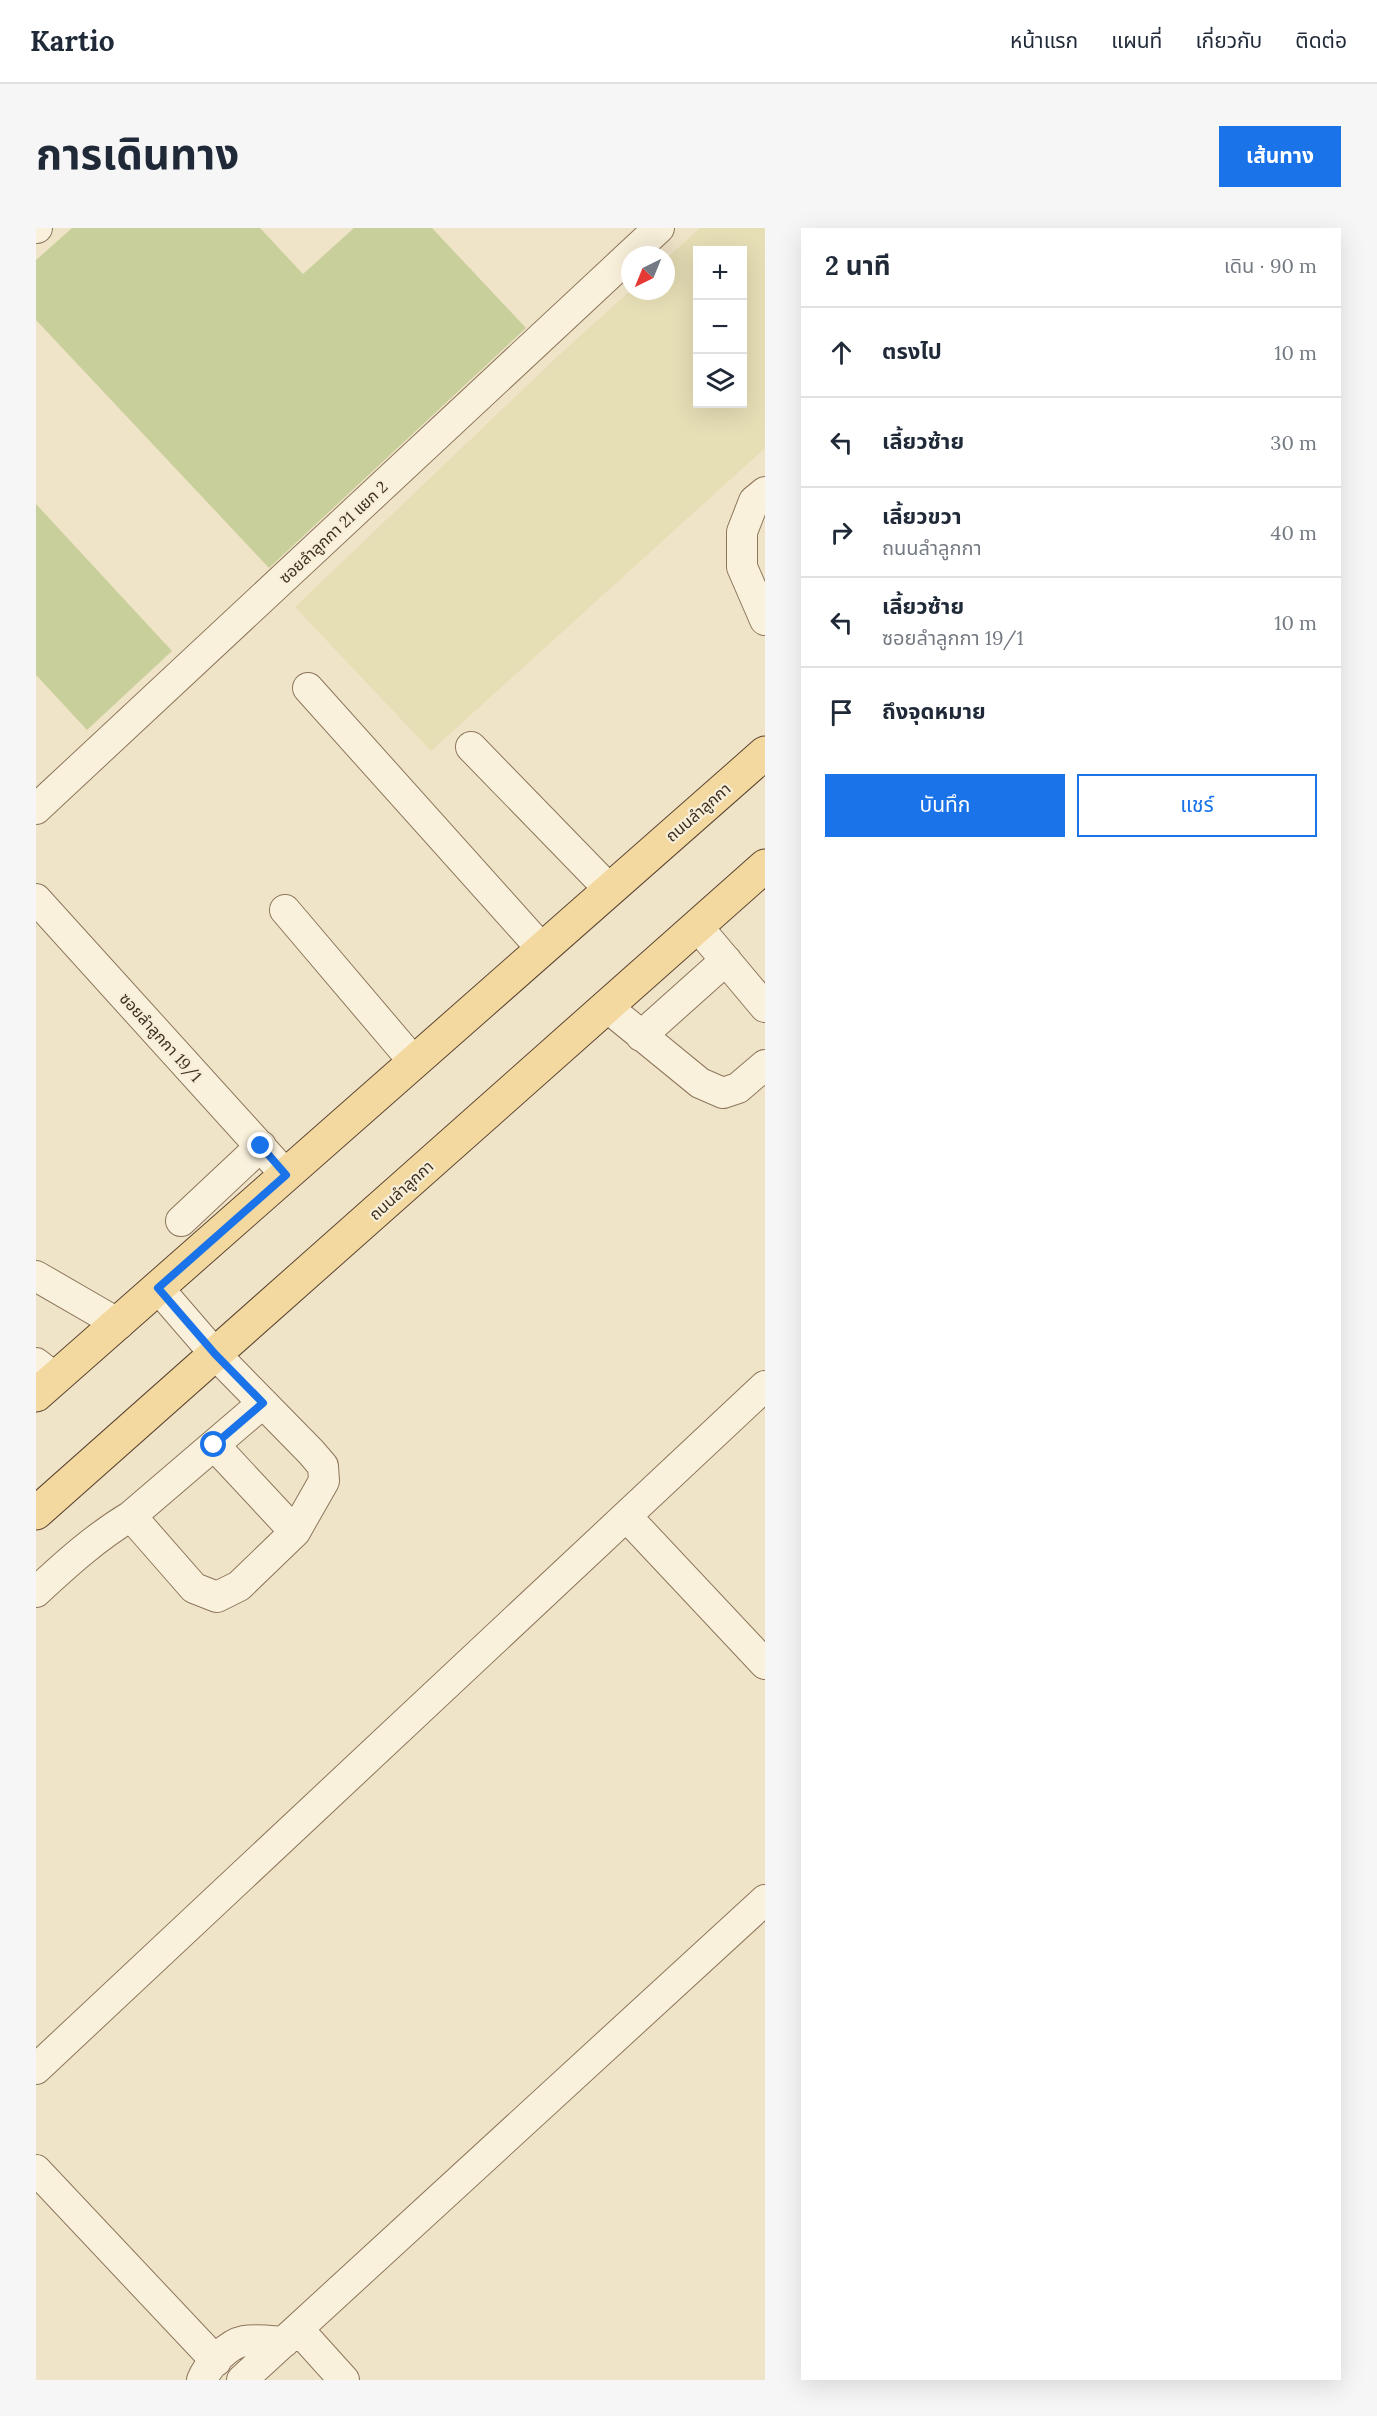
<!DOCTYPE html>
<html lang="th">
<head>
<meta charset="utf-8">
<style>
	body { margin:0; font-family:Lora,"Noto Sans Thai",serif; background:#f6f6f7; color:#1f2937 }
	.controls { position:absolute; right:18px; top:18px; display:grid; overflow:hidden; border-radius:0px; box-shadow:0 6px 24px #0002 }
	.controls button { width:54px; height:54px; display:grid; place-items:center; padding:0; border:0; border-bottom:2px solid #e0e1e3; background:#fff; color:#1f2937; font:30px sans-serif }
	.compass { position:absolute; left:585px; top:18px; width:54px; height:54px; border-radius:50%; background:#fff; box-shadow:0 6px 24px #0002; rotate:223deg }
	.stop { position:absolute; width:18px; height:18px; margin:-14px; border:4px solid #1a73e8; border-radius:50%; background:#fff }
	.stop.end { background:#1a73e8; border-color:#fff; box-shadow:0 2px 6px #0008 }
	.list { margin:0; padding:0; list-style:none }
	h2 { display:flex; justify-content:space-between; align-items:center; height:78px; margin:0; padding:0 24px; font-size:26px }
	h2 small { font-size:20px; font-weight:400; color:#747a83 }
	.list li { display:grid; grid-template-columns:39px 1fr auto; gap:18px; align-items:center; box-sizing:border-box; height:90px; padding:0 24px; border-top:2px solid #e0e1e3 }
	.list b { display:block; font-size:22px; white-space:nowrap }
	.list p { margin:0; font-size:20px; white-space:nowrap; color:#747a83 }
	.list em { font-size:20px; font-style:normal; color:#747a83 }
	.actions { display:flex; gap:12px; padding:18px 24px }
	.actions a { flex:1; padding:14px 0; border:2px solid #1a73e8; border-radius:0px; text-align:center; font-size:21px; color:#1a73e8 }
	.actions .main { background:#1a73e8; color:#fff }
	.icon { flex:none; width:33px; height:33px; fill:none; stroke:currentColor; stroke-width:2; stroke-linecap:round; stroke-linejoin:round }
	.map { position:relative; flex:none; width:729px; height:2152px; overflow:hidden; border-radius:0px }
	header { display:flex; align-items:center; gap:36px; box-sizing:border-box; height:84px; padding:0 30px; background:#fff; border-bottom:2px solid #e0e1e3 }
	header strong { font-size:28px }
	nav { display:flex; gap:33px; margin-inline-start:auto; font-size:21px }
	.intro { display:flex; align-items:center; justify-content:space-between; box-sizing:border-box; height:144px; padding:0 36px }
	h1 { margin:0; font-size:42px }
	.button { padding:15px 27px; border-radius:0px; background:#1a73e8; color:#fff; font-size:21px; font-weight:700 }
	main { display:flex; gap:36px; padding:0 36px }
	aside { flex:1; background:#fff; border-radius:0px; box-shadow:0 6px 24px #0002 }
	.map>svg:first-child { display:block }
	.farmland { fill:#e6deb5; fill-rule:evenodd }
	.green { fill:#c9cf9b }
	.lines { fill:none; stroke-linecap:round; stroke-linejoin:round }
	.minor-casing { stroke:#8d765c; stroke-width:32 }
	.major-casing { stroke:#5b4430; stroke-width:35 }
	.minor { stroke:#faf1dc; stroke-width:30 }
	.major { stroke:#f3d9a0; stroke-width:33 }
	.route { stroke:#1a73e8; stroke-width:8 }
	.labels { text-anchor:middle; dominant-baseline:central; stroke-width:4.5; stroke-linejoin:round; paint-order:stroke }
	.street-label { font-size:16px; fill:#3d2e20; stroke:#f7eed8 }
</style>
</head>
<body>
<header>
<strong>Kartio</strong>
<nav><a>หน้าแรก</a><a>แผนที่</a><a>เกี่ยวกับ</a><a>ติดต่อ</a></nav>
</header>
<div class="intro"><h1>การเดินทาง</h1><a class="button">เส้นทาง</a></div>
<main>
<div class="map">
<svg width="729" height="2152" viewBox="0 0 729 2152">
	<rect width="100%" height="100%" fill="#f0e4c8"/>
	<path class="farmland" d="M664 0H729V220L395 523 259 379 523 127 594 63H630V31ZM662 22H706V176H662Z"/>
	<path class="green" d="M36 0H224L267 46 318 0H396L490 100 233 340 0 92V32Z
		M0 276 136 423 51 502 0 447Z"/>
	<g class="lines">
		<g class="minor-casing">
			<path id="minor" d="M0 0H1
				M594 27 623 0
				M729 264 718 273 706 304V339L729 392
				M272 460 506 721
				M435 519 574 662
				M0 581 594 27
				M0 671 250 947
				M249 682 378 834
				M661 698 729 779
				M571 779 664 855 687 865 702 860 729 837
				M605 808 690 732
				M145 993 225 918
				M0 1048 83 1096
				M122 1060 179 1126 275 1224 287 1238 288 1253 259 1304 203 1358 181 1369 158 1360 95 1288 227 1175
				M0 1135 19 1150
				M178 1217 259 1304
				M591 1289 729 1436
				M0 1364C30 1336 60 1309 95 1288
				M0 1841 729 1158
				M0 1942 180 2133
				M262 2101 308 2152
				M166 2152C172 2137 192 2116 208 2113 220 2111 235 2113 248 2114
				M206 2152 729 1672"/>
		</g>
		<g class="major-casing">
			<path id="major" d="M0 1167 729 525
				M0 1285 729 638"/>
		</g>
		<use href="#minor" class="minor"/>
		<use href="#major" class="major"/>
	</g>
	<g class="lines">
		<path class="route" d="M178 1217 227 1175 179 1126 122 1060 250 947 225 918"/>
	</g>
	<g class="labels">
		<g class="street-label">
			<text transform="translate(297 304) rotate(-43)">ซอยลำลูกกา 21 แยก 2</text>
			<text transform="translate(662 584) rotate(-41)">ถนนลำลูกกา</text>
			<text transform="translate(125 809) rotate(48)">ซอยลำลูกกา 19/1</text>
			<text transform="translate(365 962) rotate(-42)">ถนนลำลูกกา</text>
		</g>
	</g>
</svg>
<div class="controls">
<button>+</button>
<button>−</button>
<button><svg class="icon" aria-label="layers" viewBox="0 0 24 24"><path d="M12 4l9 5-9 5-9-5zM3 14l9 5 9-5"/></svg></button>
</div>
<svg class="compass" viewBox="-18 -18 36 36"><path d="M0-13l5 13h-10z" fill="#e53935"/><path d="M0 13l5-13h-10z" fill="#747a83"/></svg>
<div class="stop" style="left:178px;top:1217px"></div>
<div class="stop end" style="left:225px;top:918px"></div>
</div>
<aside>
<h2>2 นาที<small>เดิน · 90 m</small></h2>
<ul class="list">
<li><svg class="icon" aria-label="ahead" viewBox="0 0 24 24"><path d="M12 20V5M6 11l6-6 6 6"/></svg><div><b>ตรงไป</b></div><em>10 m</em></li>
<li><svg class="icon" aria-label="left" viewBox="0 0 24 24"><path d="M17 20v-9H6M10 6l-5 5 5 5"/></svg><div><b>เลี้ยวซ้าย</b></div><em>30 m</em></li>
<li><svg class="icon" aria-label="right" viewBox="0 0 24 24"><path d="M7 20v-9h11M14 6l5 5-5 5"/></svg><div><b>เลี้ยวขวา</b><p>ถนนลำลูกกา</p></div><em>40 m</em></li>
<li><svg class="icon" aria-label="left" viewBox="0 0 24 24"><path d="M17 20v-9H6M10 6l-5 5 5 5"/></svg><div><b>เลี้ยวซ้าย</b><p>ซอยลำลูกกา 19/1</p></div><em>10 m</em></li>
<li><svg class="icon" aria-label="arrive" viewBox="0 0 24 24"><path d="M6 21V4h12l-3 4 3 4H6"/></svg><div><b>ถึงจุดหมาย</b></div></li>
</ul>
<div class="actions"><a class="main">บันทึก</a><a>แชร์</a></div>
</aside>
</main>
</body>
</html>
